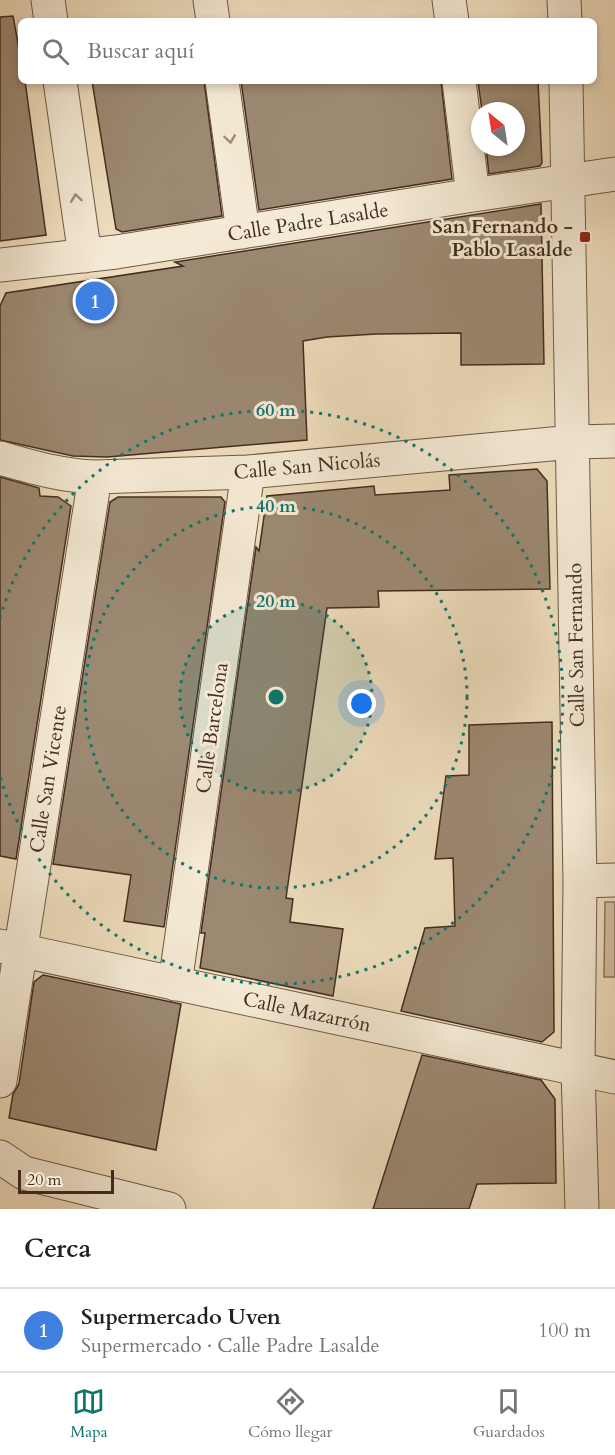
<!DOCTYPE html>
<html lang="es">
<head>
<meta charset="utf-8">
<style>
	body { margin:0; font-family:Cardo,serif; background:#f6f6f6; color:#222 }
	.compass { position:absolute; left:471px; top:102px; width:54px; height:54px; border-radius:50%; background:#fff; box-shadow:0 3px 9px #0003; rotate:330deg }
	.scale { position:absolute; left:18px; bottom:15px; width:96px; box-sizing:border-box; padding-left:6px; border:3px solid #432c1f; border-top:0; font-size:16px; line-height:21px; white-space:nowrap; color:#432c1f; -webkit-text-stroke:4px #f5ead5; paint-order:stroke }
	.you { position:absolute; left:362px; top:704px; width:21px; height:21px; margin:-15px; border:4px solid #fff; border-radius:50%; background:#1a73e8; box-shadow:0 0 0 9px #1a73e833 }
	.badge { display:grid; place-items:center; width:39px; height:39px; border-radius:50%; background:#0f766e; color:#fff; font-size:20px; font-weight:700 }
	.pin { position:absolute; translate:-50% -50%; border:3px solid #fff; box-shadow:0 2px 6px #0006 }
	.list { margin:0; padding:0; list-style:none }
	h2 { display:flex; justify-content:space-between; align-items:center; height:78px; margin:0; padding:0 24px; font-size:26px }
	h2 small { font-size:20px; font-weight:400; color:#767676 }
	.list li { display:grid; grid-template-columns:39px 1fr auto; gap:18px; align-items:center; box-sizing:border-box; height:84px; padding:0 24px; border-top:2px solid #e0e0e0 }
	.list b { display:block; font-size:22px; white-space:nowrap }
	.list p { margin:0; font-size:20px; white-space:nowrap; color:#767676 }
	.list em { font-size:20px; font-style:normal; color:#767676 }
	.icon { flex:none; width:33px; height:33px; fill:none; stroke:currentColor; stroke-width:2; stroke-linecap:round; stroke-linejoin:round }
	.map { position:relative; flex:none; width:615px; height:1209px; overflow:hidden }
	.search { position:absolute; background:#fff; box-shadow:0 3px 9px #0003; left:18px; right:18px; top:18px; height:66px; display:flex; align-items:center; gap:15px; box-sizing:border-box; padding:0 21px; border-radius:9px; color:#767676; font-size:22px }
	.sheet { height:162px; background:#fff }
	nav { display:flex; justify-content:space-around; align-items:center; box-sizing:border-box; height:84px; border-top:2px solid #e0e0e0; background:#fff; font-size:16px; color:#767676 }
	nav a { display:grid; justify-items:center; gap:3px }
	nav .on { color:#0f766e }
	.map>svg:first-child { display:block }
	.green { fill:#d2c0a3; stroke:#8a7661; stroke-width:1.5 }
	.building { fill:#9c8972; stroke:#432c1f; stroke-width:1.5 }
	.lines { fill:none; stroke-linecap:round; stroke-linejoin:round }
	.minor-casing { stroke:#6e5847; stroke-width:35 }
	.minor { stroke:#f5ead5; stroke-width:33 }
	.oneway { stroke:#9c8b7a }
	.ring { fill:none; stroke:#0f766e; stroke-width:3; stroke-dasharray:3 6 }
	.poi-dot { fill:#8f2418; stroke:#f5ead5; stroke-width:2 }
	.labels { text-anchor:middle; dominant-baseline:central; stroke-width:6; stroke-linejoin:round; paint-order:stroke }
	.street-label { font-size:20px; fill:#432c1f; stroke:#f5ead5 }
	.poi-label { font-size:20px; font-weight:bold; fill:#432c1f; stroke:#f5ead5; text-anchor:end }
	.centre { fill:#0f766e; stroke:#f5ead5; stroke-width:3 }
	.ring-label { font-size:18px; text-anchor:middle; font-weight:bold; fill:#0f766e; stroke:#f5ead5; stroke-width:6; stroke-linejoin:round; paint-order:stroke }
</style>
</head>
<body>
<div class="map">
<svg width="615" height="1209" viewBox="0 0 615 1209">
	<rect width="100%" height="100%" fill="#efdebe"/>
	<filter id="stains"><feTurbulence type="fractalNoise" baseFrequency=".00333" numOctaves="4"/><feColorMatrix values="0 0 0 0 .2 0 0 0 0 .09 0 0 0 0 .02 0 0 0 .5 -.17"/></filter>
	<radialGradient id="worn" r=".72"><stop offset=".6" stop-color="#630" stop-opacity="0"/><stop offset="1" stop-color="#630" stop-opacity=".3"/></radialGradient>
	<path class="green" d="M605 902H615V977H604Z"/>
	<path class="building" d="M13 16 21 60V81H25L26 88 46 235 0 241V17Z
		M92 81H204L222 216 122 232 116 229Z
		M241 81H441L452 179 259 210Z
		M478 81H538L542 163 540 166 489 174 486 147H516V111H482Z
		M541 204 544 364 461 365V333L376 334 327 337 303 341 307 440 107 457 73 456 0 440V306L6 293 183 266 175 262Z
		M537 469 547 481 550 589 378 591 379 607 327 608 286 898 293 899 290 922 343 929 333 996 200 968 205 933H201L256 547 259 551 267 496 374 486 375 495 450 490 449 475Z
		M0 477 39 488 40 496 58 497 71 506 16 859 0 856Z
		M118 497H221L225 502 164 927 124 921 131 875 53 864 110 502Z
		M552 722 554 1032 542 1042 401 1011 425 928 455 926 453 858 435 859 446 776 469 775V725Z
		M43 975 181 1004 156 1150 9 1118 13 1094 19 1084 34 982Z
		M422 1055 541 1080 555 1099 556 1183 477 1184 469 1209H373Z"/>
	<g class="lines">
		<g class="minor-casing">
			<path id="minor" d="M48 0 51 21
				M210 0 213 21
				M449 0 452 21
				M564 0 565 21
				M60 81 85 256
				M222 81 243 232
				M459 81 473 195
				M566 81 580 881 578 1069 582 1209
				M0 265 116 252 473 195 615 174
				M0 458C32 467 62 476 95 477L248 472 573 442 615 441
				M580 881 615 880
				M0 946 615 1077
				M175 984 248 472
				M0 1081 95 477
				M0 1157 24 1173 169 1209"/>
		</g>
		<use href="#minor" class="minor"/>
	</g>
	<defs><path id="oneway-chevron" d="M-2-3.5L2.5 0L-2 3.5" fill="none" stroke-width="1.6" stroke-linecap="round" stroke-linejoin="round" transform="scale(1.5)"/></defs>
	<g class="oneway">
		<use href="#oneway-chevron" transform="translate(230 139) rotate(82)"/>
		<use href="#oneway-chevron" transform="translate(76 198) rotate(-98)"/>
	</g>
	<circle cx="276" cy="697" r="96" fill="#0f766e" fill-opacity=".12"/>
	<g class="ring">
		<circle cx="276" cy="697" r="96"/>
		<circle cx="276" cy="697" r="191"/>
		<path d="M0 618A287 287 0 1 1 0 776"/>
	</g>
	<rect class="poi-dot" x="579" y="231" width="12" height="12" rx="3"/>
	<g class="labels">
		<g class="street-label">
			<text transform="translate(308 222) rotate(-9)">Calle Padre Lasalde</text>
			<text transform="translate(307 466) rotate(-5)">Calle San Nicolás</text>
			<text transform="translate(576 645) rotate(-91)">Calle San Fernando</text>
			<text transform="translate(212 728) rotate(-82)">Calle Barcelona</text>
			<text transform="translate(48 779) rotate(-81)">Calle San Vicente</text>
			<text transform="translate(307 1012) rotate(12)">Calle Mazarrón</text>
		</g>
		<g class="poi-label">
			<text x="573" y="226">San Fernando -<tspan x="573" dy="23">Pablo Lasalde</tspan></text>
		</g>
	</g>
	<circle cx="276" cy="697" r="9" class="centre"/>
	<g class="ring-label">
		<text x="276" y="416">60 m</text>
		<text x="276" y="512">40 m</text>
		<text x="276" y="607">20 m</text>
	</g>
	<rect width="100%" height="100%" filter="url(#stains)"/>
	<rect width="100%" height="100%" fill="url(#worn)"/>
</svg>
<svg class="compass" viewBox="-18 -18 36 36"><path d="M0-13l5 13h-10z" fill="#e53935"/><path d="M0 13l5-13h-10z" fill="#767676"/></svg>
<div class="scale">20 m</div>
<div class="you"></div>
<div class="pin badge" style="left:95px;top:301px;background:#3f7fe0">1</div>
<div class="search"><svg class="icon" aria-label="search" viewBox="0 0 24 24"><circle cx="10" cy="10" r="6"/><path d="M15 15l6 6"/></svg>Buscar aquí</div>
</div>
<section class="sheet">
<h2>Cerca<small></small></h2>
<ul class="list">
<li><span class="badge" style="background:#3f7fe0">1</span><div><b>Supermercado Uven</b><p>Supermercado · Calle Padre Lasalde</p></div><em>100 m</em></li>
</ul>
</section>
<nav>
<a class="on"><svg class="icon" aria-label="map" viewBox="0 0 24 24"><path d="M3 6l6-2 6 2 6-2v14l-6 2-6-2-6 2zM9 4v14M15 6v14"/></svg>Mapa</a>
<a><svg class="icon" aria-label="directions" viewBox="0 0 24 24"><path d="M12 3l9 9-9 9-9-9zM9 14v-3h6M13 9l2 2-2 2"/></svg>Cómo llegar</a>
<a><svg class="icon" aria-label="saved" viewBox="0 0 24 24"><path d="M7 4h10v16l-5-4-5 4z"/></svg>Guardados</a>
</nav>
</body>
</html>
